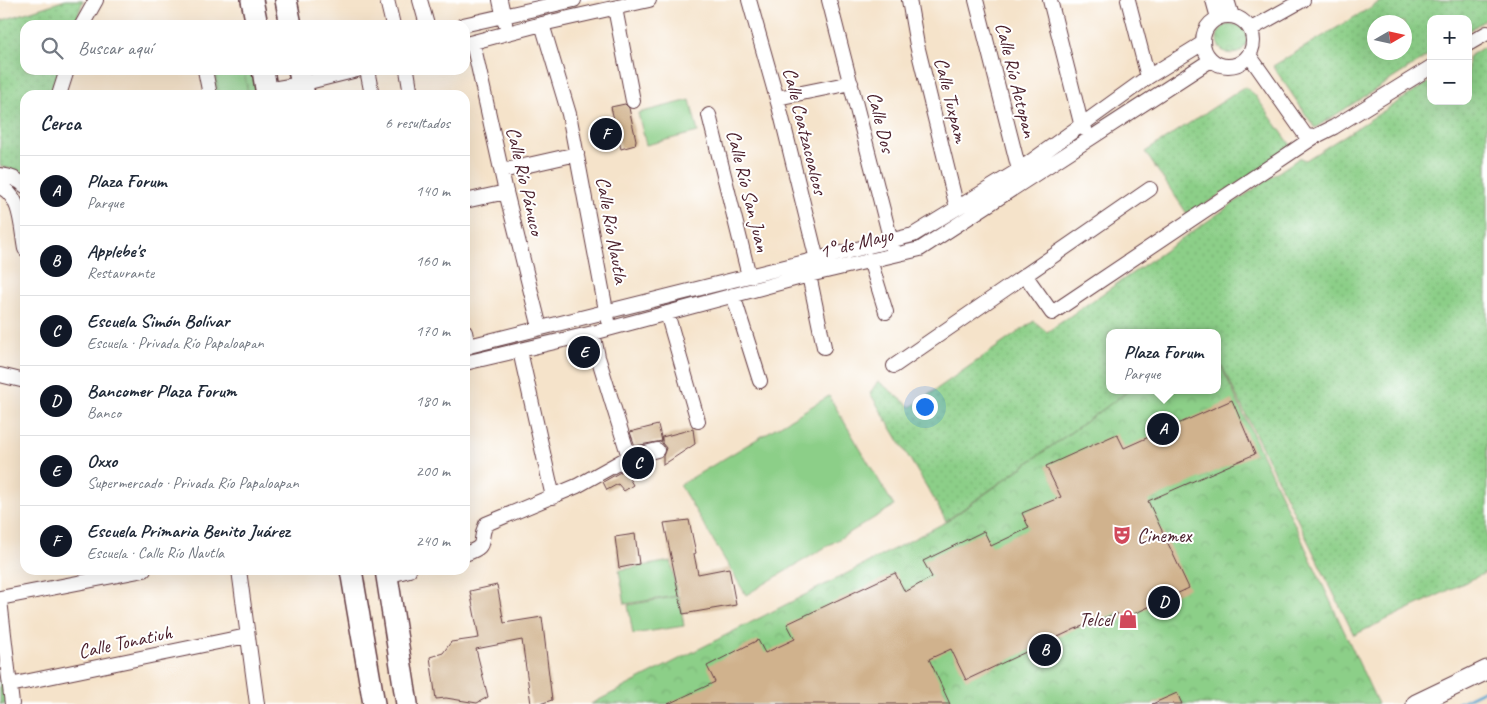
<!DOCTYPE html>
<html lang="es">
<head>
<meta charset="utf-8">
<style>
	body { margin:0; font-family:Caveat,sans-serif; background:#f2f2f3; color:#1f2937 }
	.controls { position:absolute; right:15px; top:15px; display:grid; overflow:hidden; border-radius:10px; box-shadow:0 5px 20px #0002 }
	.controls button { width:45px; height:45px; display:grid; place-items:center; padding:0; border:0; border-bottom:1px solid #e0e1e3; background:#fff; color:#1f2937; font:25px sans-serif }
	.compass { position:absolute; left:1367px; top:15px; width:45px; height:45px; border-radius:50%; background:#fff; box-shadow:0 5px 20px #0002; rotate:81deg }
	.you { position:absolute; left:924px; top:406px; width:18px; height:18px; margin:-12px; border:4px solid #fff; border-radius:50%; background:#1a73e8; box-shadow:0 0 0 8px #1a73e833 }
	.badge { display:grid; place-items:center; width:32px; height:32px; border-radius:50%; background:#111827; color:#fff; font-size:16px; font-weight:700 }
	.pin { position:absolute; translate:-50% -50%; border:2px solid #fff; box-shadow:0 1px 5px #0006 }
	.popup { position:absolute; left:1106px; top:329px; width:115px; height:65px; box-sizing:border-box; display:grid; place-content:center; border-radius:10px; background:#fff; filter:drop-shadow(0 1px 4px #0005); font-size:16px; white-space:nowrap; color:#747a83 }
	.popup b { font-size:19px; color:#1f2937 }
	.popup::after { content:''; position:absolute; left:50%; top:100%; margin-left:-10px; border:10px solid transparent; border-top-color:#fff }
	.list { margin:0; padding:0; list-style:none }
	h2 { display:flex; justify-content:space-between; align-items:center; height:65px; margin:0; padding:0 20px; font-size:21px }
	h2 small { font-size:16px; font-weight:400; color:#747a83 }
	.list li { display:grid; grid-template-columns:32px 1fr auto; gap:15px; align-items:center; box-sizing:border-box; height:70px; padding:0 20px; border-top:1px solid #e0e1e3 }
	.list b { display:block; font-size:19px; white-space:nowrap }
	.list p { margin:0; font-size:16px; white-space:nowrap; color:#747a83 }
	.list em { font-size:16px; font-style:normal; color:#747a83 }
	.icon { flex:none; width:28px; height:28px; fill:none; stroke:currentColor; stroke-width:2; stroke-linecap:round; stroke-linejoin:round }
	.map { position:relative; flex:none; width:1487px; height:704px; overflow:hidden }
	.search { position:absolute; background:#fff; box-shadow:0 5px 20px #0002; left:20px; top:20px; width:450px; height:55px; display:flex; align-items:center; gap:12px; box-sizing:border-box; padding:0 18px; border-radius:15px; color:#747a83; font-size:19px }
	.panel { position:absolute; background:#fff; box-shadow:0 5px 20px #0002; left:20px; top:90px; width:450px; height:485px; border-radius:15px }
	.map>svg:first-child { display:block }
	.grass { fill:url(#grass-dots); stroke:#6b775a; fill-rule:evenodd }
	.park { fill:url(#park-crowns); stroke:#6b775a }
	.garden { fill:#8ccf88; stroke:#6b775a }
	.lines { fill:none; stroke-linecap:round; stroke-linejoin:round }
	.stream { stroke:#57a3cf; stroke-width:3 }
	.building { fill:#d0b28d }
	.street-casing { stroke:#643c43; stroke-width:16 }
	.secondary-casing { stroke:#643c43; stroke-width:21 }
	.primary-casing { stroke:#643c43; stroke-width:24 }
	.street { stroke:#fff; stroke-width:14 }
	.secondary { stroke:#fff; stroke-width:19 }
	.primary { stroke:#fff; stroke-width:21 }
	.labels { text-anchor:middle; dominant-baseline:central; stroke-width:4; stroke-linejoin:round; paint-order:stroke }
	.street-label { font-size:20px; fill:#4a1f2b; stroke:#fff }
	.poi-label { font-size:20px; fill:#4a1f2b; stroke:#fff; text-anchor:start }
</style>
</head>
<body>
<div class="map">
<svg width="1487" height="704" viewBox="0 0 1487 704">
	<defs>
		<pattern id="grass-dots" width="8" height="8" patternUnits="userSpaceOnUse" patternTransform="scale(1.25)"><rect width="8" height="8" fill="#8ccf88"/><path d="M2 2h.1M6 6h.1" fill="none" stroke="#7ab176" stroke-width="1.8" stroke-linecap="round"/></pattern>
		<pattern id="park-crowns" width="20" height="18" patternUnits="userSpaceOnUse" patternTransform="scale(1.25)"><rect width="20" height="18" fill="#8ccf88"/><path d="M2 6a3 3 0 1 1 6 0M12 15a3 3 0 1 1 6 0" fill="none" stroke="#7ab176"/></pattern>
	</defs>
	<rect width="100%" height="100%" fill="#fff"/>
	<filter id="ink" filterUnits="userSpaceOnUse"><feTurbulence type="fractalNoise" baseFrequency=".02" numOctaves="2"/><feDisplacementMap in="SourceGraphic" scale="10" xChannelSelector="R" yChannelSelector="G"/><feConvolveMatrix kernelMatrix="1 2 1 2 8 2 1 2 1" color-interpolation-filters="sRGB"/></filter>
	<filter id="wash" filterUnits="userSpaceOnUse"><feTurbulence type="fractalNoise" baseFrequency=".0096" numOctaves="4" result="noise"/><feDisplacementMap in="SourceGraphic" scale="20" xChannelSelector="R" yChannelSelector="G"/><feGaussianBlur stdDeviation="1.12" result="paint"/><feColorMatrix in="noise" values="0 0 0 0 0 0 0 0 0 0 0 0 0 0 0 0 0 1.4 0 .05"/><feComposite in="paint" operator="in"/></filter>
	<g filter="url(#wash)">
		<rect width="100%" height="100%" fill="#f5e3ca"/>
		<path class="grass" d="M66 0H83L75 25H25V70H59L51 95H25V173L0 166V21Z
			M1383 0H1487V19L1468 31V19H1431V54L1315 128 1273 66ZM1374 22H1404V52H1374Z
			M1487 45V572L1354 635 1217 356V333H1109V390H1130L946 521 934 499 870 393 878 381 911 407 1034 321 1047 332 1299 158 1306 160 1431 81V101H1468V57Z
			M1245 87 1254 94 1293 148 1188 215 1145 152Z"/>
		<path class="park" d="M1217 39a15 15 0 1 1 30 0a15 15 0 1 1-30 0Z
			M211 70H257L261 95H215Z
			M1217 357 1378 704H591L836 579 946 522 1130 390H1217Z
			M0 642 8 704H0Z"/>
		<path class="garden" d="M215 70H244L248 95H219Z
			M690 100 698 132 646 145 638 113Z
			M829 396 894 506 746 595 680 485Z
			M671 561 677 596 625 604 619 570Z
			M679 596 684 626 633 634 628 605Z"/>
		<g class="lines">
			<path class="stream" d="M1456 704 1487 689"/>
		</g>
		<g id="blocks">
			<path class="building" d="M625 104 629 108 636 140 635 145 621 149 611 107Z
				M586 344 589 359 575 362 571 347Z
				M1232 400 1255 454 1148 501 1189 588 1121 620 1117 613 1075 629 966 680 951 649 929 659 950 704H668L715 682 707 666 758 640 765 653 795 639 787 624 895 573 905 592 932 577 923 561 984 531 991 546 1029 528 1022 513 1061 497 1046 466 1117 434 1124 448Z
				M658 425 662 441 635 446 630 432Z
				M693 429 695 444 663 465V456L666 448 662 443V437Z
				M624 470 633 485 624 491 618 484 607 490 603 482Z
				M689 520 696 553 694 554 698 574 729 568 736 605 683 614 664 523Z
				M635 534 639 564 619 568 615 537Z
				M497 585 504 623 542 617 552 700 540 704H531L522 640 476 649 488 697 477 703 446 698 436 699 430 657 443 653 451 642 479 638 470 591Z
				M1177 693 1182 704H1152Z"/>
		</g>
	</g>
	<g filter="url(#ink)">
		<use href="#blocks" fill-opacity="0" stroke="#643c43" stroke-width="1"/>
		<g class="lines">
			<g class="street-casing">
				<path id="street" d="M387 0 393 25
					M420 0 427 25
					M500 0 505 23
					M749 0 779 106 819 268
					M829 0 893 249
					M909 0 917 45 957 208
					M976 0 1019 170
					M1050 0 1081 123 1085 129
					M1128 0 1148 77
					M1213 0 1218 18
					M1227 0 1232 16
					M615 8 633 101
					M1203 41a25 25 0 1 1 50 0a25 25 0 1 1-50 0Z
					M542 24 569 114 608 321
					M82 25 96 0
					M463 25 574 0
					M1251 29 1303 0
					M473 43 506 192 540 328
					M466 44 542 24 649 0
					M1468 44 1487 33
					M1249 55 1306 136 1314 137
					M205 70 210 95
					M367 70 372 95
					M407 70 411 95
					M266 90 301 84 357 70
					M59 95 67 70
					M777 98 851 83
					M709 115 749 276
					M502 171 577 154
					M0 175C10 176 18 179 25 186
					M0 187C22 196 21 229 25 249
					M465 201 506 192
					M870 260 886 312
					M809 275 824 347
					M1025 275 1052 313 1314 137 1334 127 1431 67
					M733 295 760 381
					M667 313 698 421
					M465 332 468 347
					M593 333 598 357 629 457 657 450
					M465 347 913 235 1019 170 1148 77 1203 43
					M520 351 553 497
					M465 363 593 333 809 275 920 249 1211 60
					M894 366 1150 189
					M0 375 25 381
					M465 554C490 545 477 543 486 524L577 486 629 457
					M239 570 257 704
					M387 576 409 570
					M0 598 144 570
					M0 600 12 704
					M10 685 247 636"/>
			</g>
			<g class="secondary-casing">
				<path id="secondary" d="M1416 704 1487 670"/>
			</g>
			<g class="primary-casing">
				<path id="primary" d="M252 0 257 25
					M286 0 291 25
					M263 70 267 95
					M299 70 304 95
					M351 570 374 704
					M386 570 407 704"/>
			</g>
			<use href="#street" class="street"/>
			<use href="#secondary" class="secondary"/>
			<use href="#primary" class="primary"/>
		</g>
	</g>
	<defs>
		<g id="theatre-bare" transform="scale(1.5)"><path d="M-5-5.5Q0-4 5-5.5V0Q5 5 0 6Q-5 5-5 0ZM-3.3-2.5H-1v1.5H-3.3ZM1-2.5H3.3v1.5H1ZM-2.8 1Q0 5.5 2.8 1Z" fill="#d1495b" stroke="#fff" stroke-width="2.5" paint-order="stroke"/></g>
		<g id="shop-bare" transform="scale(1.5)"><path d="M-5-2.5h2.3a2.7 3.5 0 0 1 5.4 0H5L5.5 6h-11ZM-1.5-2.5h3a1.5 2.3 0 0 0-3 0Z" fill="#d1495b" stroke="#fff" stroke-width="2.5" paint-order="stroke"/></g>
	</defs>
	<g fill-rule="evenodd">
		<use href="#theatre-bare" x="1122" y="535"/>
		<use href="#shop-bare" x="1128" y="619"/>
	</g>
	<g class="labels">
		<g class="street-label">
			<text transform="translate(1016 80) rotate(76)">Calle Río Actopan</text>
			<text transform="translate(951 100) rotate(76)">Calle Tuxpam</text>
			<text transform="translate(881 122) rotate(76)">Calle Dos</text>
			<text transform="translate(805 131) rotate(76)">Calle Coatzacoalcos</text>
			<text transform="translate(525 181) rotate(77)">Calle Río Pánuco</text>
			<text transform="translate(748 191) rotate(76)">Calle Río San Juan</text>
			<text transform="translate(612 230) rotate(80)">Calle Río Nautla</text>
			<text transform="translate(856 243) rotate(-14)">1° de Mayo</text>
			<text transform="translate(125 642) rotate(-12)">Calle Tonatiuh</text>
		</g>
		<g class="poi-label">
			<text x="1137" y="535">Cinemex</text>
			<text x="1113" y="619" text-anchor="end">Telcel</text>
		</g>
	</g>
</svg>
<div class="controls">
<button>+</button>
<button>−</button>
</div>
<svg class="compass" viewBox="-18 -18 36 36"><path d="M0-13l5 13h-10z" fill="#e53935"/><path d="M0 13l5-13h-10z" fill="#747a83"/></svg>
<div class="you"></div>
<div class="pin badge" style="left:1163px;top:429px">A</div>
<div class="popup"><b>Plaza Forum</b>Parque</div>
<div class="pin badge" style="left:1045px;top:650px">B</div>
<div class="pin badge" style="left:638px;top:463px">C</div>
<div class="pin badge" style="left:1164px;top:602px">D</div>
<div class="pin badge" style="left:584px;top:352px">E</div>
<div class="pin badge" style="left:606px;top:134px">F</div>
<div class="search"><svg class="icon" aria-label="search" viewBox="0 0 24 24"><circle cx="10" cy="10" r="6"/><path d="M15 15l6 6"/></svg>Buscar aquí</div>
<section class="panel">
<h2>Cerca<small>6 resultados</small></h2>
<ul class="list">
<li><span class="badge">A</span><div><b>Plaza Forum</b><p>Parque</p></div><em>140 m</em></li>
<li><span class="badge">B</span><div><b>Applebe's</b><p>Restaurante</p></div><em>160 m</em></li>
<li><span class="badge">C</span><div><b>Escuela Simón Bolívar</b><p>Escuela · Privada Río Papaloapan</p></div><em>170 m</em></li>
<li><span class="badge">D</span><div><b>Bancomer Plaza Forum</b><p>Banco</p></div><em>180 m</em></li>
<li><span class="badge">E</span><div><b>Oxxo</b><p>Supermercado · Privada Río Papaloapan</p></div><em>200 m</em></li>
<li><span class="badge">F</span><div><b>Escuela Primaria Benito Juárez</b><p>Escuela · Calle Río Nautla</p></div><em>240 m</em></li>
</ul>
</section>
</div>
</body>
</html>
